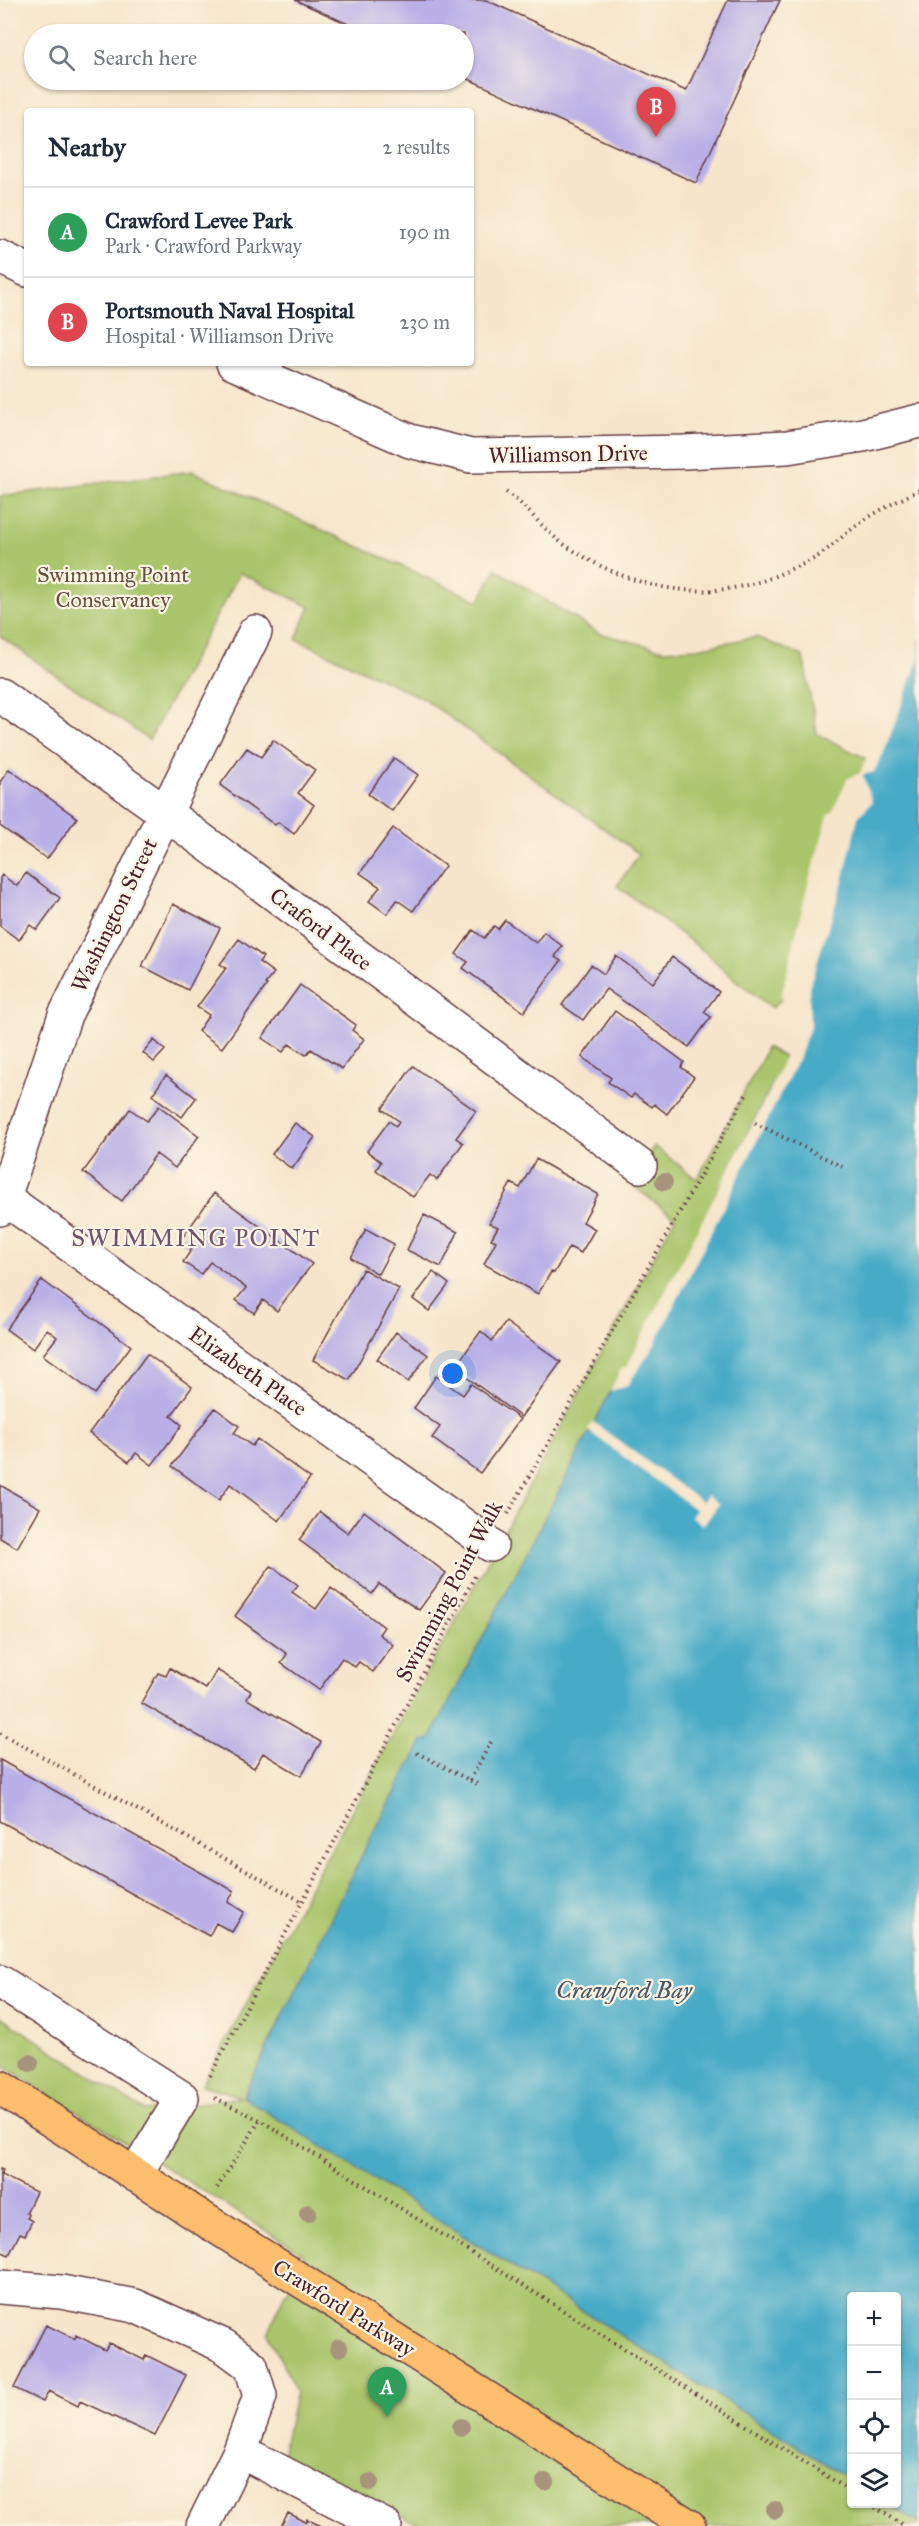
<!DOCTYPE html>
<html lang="en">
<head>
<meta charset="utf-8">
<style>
	body { margin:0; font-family:"IM FELL Great Primer",serif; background:#f6f6f7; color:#1f2937 }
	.controls { position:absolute; right:18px; bottom:18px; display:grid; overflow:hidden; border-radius:6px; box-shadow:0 2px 4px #0004 }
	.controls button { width:54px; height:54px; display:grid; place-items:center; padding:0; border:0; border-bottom:2px solid #e0e1e3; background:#fff; color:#1f2937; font:30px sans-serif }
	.you { position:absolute; left:453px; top:1374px; width:21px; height:21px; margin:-15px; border:4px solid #fff; border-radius:50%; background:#1a73e8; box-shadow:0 0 0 9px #1a73e833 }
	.badge { display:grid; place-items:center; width:39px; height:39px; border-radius:50%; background:#b45309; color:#fff; font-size:20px; font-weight:700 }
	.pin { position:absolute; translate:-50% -50px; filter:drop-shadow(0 2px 3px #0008) }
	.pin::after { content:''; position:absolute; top:32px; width:21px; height:18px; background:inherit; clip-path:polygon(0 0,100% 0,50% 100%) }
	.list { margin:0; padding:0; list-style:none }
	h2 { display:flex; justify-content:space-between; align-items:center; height:78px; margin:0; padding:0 24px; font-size:26px }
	h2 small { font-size:20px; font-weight:400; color:#747a83 }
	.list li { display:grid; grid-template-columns:39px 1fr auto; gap:18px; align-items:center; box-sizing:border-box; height:90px; padding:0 24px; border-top:2px solid #e0e1e3 }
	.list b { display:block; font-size:22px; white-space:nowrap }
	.list p { margin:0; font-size:20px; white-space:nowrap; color:#747a83 }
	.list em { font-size:20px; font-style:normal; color:#747a83 }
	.icon { flex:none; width:33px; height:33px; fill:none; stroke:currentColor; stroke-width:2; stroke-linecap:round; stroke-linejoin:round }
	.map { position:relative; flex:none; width:919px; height:2526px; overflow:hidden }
	.search { position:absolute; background:#fff; box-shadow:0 2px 4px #0004; left:24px; top:24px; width:450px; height:66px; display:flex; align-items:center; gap:15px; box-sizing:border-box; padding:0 21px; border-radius:33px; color:#747a83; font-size:22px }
	.panel { position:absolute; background:#fff; box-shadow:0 2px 4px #0004; left:24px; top:108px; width:450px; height:258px; border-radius:6px }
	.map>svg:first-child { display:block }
	.green { fill:#aac56c; stroke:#7a724c; stroke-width:1.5 }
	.water { fill:#47aac7; stroke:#486479; stroke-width:1.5 }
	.pier { fill:#f7e5cb }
	.building { fill:#bab0e7 }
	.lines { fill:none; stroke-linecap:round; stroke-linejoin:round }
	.minor-casing { stroke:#643d43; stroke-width:36 }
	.major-casing { stroke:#643d43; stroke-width:36 }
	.path { stroke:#643d43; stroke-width:4; stroke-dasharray:1.5 4.5; stroke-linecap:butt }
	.minor { stroke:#fff; stroke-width:33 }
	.major { stroke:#fbbd6e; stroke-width:33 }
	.tree { fill:#a8947d }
	.labels { text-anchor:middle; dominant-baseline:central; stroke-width:4.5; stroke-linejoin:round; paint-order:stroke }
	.street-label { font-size:22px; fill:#4a1f2b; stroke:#fcf5e5 }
	.park-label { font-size:22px; fill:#67513e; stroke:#fcf5e5 }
	.neighbourhood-label { font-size:24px; letter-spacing:1.5px; fill:#71526d; stroke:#fcf5e5 }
	.water-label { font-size:24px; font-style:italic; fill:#495769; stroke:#fcf5e5 }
</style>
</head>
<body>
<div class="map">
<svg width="919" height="2526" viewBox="0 0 919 2526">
	<rect width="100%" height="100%" fill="#fcf5e5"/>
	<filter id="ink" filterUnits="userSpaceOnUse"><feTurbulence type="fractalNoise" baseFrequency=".0167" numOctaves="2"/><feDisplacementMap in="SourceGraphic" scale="12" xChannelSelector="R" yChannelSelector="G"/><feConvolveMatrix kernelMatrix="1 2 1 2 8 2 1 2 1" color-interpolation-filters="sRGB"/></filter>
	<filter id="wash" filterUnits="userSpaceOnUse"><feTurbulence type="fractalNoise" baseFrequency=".008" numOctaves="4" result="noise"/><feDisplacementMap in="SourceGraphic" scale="24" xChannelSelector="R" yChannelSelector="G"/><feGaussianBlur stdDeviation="1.35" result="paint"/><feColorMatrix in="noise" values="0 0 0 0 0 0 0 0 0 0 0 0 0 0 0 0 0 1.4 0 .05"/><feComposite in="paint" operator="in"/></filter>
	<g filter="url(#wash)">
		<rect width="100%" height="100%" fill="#f7e5cb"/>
		<path class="green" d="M192 471 479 601 496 569 598 633 664 650 697 648 756 637 803 656 817 734 869 760 784 997 772 1008 734 979 705 952 617 886 639 854 424 699 296 639 310 607 240 573 149 740 0 636V496Z
			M766 1047 786 1058 772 1091 429 1742 424 1740 369 1842 243 2097 851 2480 852 2504H888L919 2523V2526H423L282 2457 296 2391 268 2334 285 2292 287 2293 304 2254 0 2064V2016L145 2111 241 2097 202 2085 675 1218 631 1184 654 1146 697 1179 762 1059Z"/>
		<path class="water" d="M919 639V2523L888 2504H896V2296H852L851 2480 243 2097 368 1843 424 1739 429 1741 620 1373 628 1369 786 1058 863 775Z"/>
		<path class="pier" d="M919 636V658L884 752 874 772 863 775 872 802 858 817 843 881 809 987 810 1027 798 1059 654 1346 627 1386 610 1391 621 1369 626 1367 770 1090 784 1057 794 1014 781 997 809 880 829 813H832L847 779 860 773 916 638Z
			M593 1422 702 1502 707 1495 719 1504 703 1525 691 1517 696 1510 587 1430Z"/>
		<g id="blocks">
			<path class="building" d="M295 0H486L686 91 728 0H780L696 183 464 77V34H370Z
				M273 740 315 770 298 793 314 805 294 834 278 822 275 825 220 785 247 748 261 757Z
				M394 758 418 775 392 811 368 794Z
				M9 769 77 818 47 859 0 826V782Z
				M393 828 445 866 413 911 397 900 387 914 369 901 380 887 360 873Z
				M26 873 60 898 37 930 30 925 19 940 0 926V878L2 875 17 886Z
				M173 904 220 928 188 990 142 966Z
				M505 920 536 943 544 932 562 946 555 957 561 961 524 1012 463 968 468 962 456 954 473 930 484 938 494 926 498 929Z
				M239 939 263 957 259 962 274 973 265 984 267 985 222 1048 198 1031 209 1015 197 1007 226 968 220 964Z
				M616 956 653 983 672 957 719 992 704 1012 711 1017 689 1047 606 989 583 1020 562 1005 591 965 604 974Z
				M300 985 356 1025 352 1030 364 1039 342 1069 311 1049 306 1055 289 1044 283 1052 262 1038Z
				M615 1011 684 1062 681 1067 694 1077 667 1114 654 1104 652 1107 634 1094 631 1098 608 1082 611 1078 582 1057Z
				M154 1040 165 1050 154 1062 143 1053Z
				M413 1066 476 1111 456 1138 463 1143 437 1180 430 1175 413 1197 376 1170 381 1162 367 1151 389 1121 396 1126 399 1121 382 1109Z
				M166 1075 196 1098 182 1117 152 1095Z
				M159 1106 199 1136 175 1168 156 1154 122 1201 83 1172 130 1109 147 1121Z
				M295 1123 315 1137 292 1169 272 1154Z
				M536 1159 598 1194 583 1222 595 1229 581 1253 569 1247 554 1273 551 1272 538 1294 484 1264 496 1241 491 1239 498 1227 489 1223 511 1183 520 1188Z
				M214 1193 312 1264 277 1311 263 1300 254 1313 236 1300 246 1288 210 1262 201 1274 183 1262 192 1249 180 1241Z
				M424 1215 458 1232 441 1267 407 1250Z
				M366 1229 394 1244 378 1274 351 1258Z
				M363 1269 399 1289 349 1380 313 1360Z
				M433 1272 449 1284 429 1311 413 1299Z
				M42 1280 131 1346 95 1394 43 1355 57 1337 47 1329 33 1349 6 1329Z
				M506 1322 561 1362 521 1417 454 1368 481 1331 492 1341Z
				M396 1332 428 1355 408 1382 377 1359Z
				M147 1354 192 1387 171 1416 182 1425 152 1465 136 1453 129 1462 89 1433Z
				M436 1376 463 1395 471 1384 520 1419 480 1473 432 1438 440 1427 414 1408Z
				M215 1408 239 1426 234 1433 252 1446 257 1439 310 1478 279 1521 230 1484 219 1500 172 1466Z
				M0 1485 40 1508 17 1548 0 1538Z
				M364 1511 446 1573 419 1610 379 1584 372 1594 299 1540 320 1512 348 1533Z
				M271 1566 298 1585 292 1592 316 1609 331 1588 384 1627 379 1634 393 1645 373 1672 359 1662 355 1667 342 1658 319 1690 281 1663 287 1654 235 1616Z
				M170 1668 206 1689 217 1670 251 1691 247 1699 321 1742 301 1776 263 1753 254 1768 141 1703 158 1673 166 1676Z
				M0 1760 234 1891 228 1902 244 1912 232 1932 216 1923 209 1936 0 1821Z
				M0 2169 3 2170 1 2175 36 2192 26 2213 29 2215 27 2218 32 2221 25 2235 20 2233 9 2255 0 2251Z
				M46 2325 75 2339 76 2335 105 2350 109 2343 144 2360 146 2355 186 2375 155 2436 80 2401 78 2406 49 2391 43 2402 14 2388Z
				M288 2513 306 2522 307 2519 321 2526H281Z"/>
		</g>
	</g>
	<g filter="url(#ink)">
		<use href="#blocks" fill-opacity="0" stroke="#643d43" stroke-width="1.5"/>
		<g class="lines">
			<g class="minor-casing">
				<path id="minor" d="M0 257 27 270
					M233 363 410 441 471 456 684 452 787 447 863 435 919 421
					M0 695 164 812 640 1166
					M4 1198 491 1545
					M0 1209 65 1015 255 632
					M0 1982 182 2098 135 2175
					M0 2287 61 2292 135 2306 224 2346 251 2366 260 2396 240 2451 203 2526
					M240 2451 385 2526"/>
			</g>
			<g class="major-casing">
				<path id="major" d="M0 2087 199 2216 689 2526"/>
			</g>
			<path class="path" d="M506 492C531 509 543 532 571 549 639 593 716 606 791 569 801 565 811 561 820 555 835 544 848 531 863 521 881 509 900 500 919 490
				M755 1123 845 1168
				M508 1514 746 1095
				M0 1733 303 1902
				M417 1753 477 1784
				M470 1780 491 1742
				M210 2076 475 1576
				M215 2098 260 2120 852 2492
				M217 2188 260 2120
				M870 2504 905 2526"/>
			<use href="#minor" class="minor"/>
			<use href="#major" class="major"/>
		</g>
		<g class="tree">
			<circle cx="664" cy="1182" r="9"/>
			<circle cx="30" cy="2063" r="9"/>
			<circle cx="308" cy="2213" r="9"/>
			<circle cx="339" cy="2348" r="9"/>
			<circle cx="461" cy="2427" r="9"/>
			<circle cx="370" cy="2482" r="9"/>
			<circle cx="545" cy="2482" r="9"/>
			<circle cx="775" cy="2510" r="9"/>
		</g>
	</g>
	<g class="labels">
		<g class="street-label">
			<text transform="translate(568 454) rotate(-1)">Williamson Drive</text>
			<text transform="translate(114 915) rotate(-64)">Washington Street</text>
			<text transform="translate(321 929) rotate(37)">Craford Place</text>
			<text transform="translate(248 1371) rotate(35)">Elizabeth Place</text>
			<text transform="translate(449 1591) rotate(-62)">Swimming Point Walk</text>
			<text transform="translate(344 2308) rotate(32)">Crawford Parkway</text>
		</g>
		<g class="park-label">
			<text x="113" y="574">Swimming Point<tspan x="113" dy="25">Conservancy</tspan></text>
		</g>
		<g class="neighbourhood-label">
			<text x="196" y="1238">SWIMMING POINT</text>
		</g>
		<g class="water-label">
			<text x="624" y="1990">Crawford Bay</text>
		</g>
	</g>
</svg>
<div class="controls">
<button>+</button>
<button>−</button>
<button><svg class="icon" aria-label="locate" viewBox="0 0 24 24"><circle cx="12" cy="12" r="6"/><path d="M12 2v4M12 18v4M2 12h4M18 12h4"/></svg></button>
<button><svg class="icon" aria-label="layers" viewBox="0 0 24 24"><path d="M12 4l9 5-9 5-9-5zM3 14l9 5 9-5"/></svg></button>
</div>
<div class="you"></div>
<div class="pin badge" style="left:387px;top:2417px;background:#2e9e5b">A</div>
<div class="pin badge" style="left:656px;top:137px;background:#e0444e">B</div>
<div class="search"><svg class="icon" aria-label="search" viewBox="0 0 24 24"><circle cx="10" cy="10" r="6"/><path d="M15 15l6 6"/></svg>Search here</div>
<section class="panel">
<h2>Nearby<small>2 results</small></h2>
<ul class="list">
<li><span class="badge" style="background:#2e9e5b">A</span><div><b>Crawford Levee Park</b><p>Park · Crawford Parkway</p></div><em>190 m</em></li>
<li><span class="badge" style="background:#e0444e">B</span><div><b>Portsmouth Naval Hospital</b><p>Hospital · Williamson Drive</p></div><em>230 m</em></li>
</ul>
</section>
</div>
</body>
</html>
